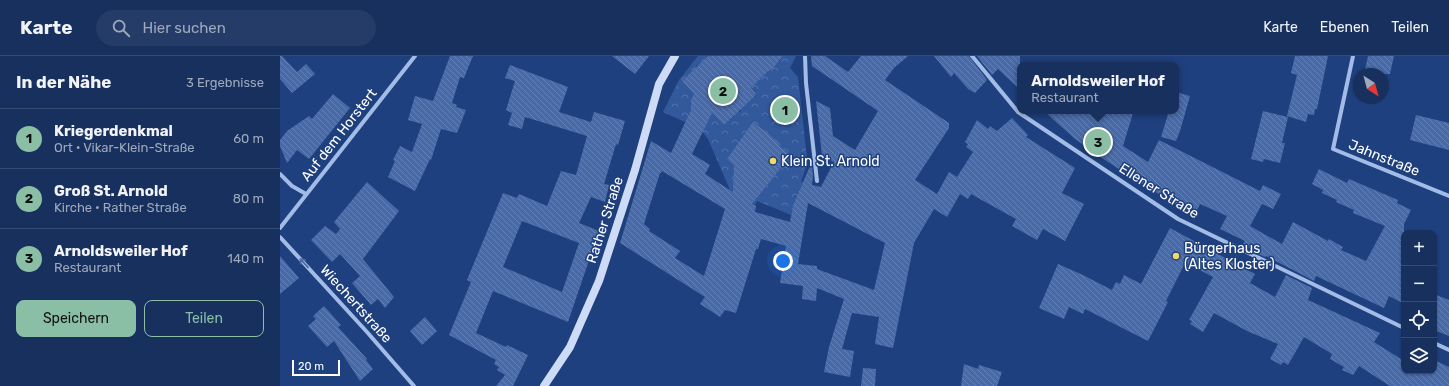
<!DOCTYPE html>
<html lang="de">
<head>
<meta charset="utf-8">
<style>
	body { margin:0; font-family:Rubik,sans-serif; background:#243c67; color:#f1f3f6 }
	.controls { position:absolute; right:12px; bottom:12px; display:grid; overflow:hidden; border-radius:8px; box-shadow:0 1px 3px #0004 }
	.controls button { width:36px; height:36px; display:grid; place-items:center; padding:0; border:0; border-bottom:1px solid #364b73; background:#17305e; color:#f1f3f6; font:20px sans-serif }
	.compass { position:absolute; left:1073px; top:12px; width:36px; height:36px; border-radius:50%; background:#17305e; box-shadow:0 1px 3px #0004; rotate:144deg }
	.scale { position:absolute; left:12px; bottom:10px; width:48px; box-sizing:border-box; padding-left:4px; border:2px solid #fff; border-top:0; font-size:11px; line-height:14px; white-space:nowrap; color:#fff; -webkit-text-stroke:3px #1f407e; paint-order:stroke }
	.you { position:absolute; left:503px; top:205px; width:14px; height:14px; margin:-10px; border:3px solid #fff; border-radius:50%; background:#1a73e8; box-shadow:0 0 0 6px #1a73e833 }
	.badge { display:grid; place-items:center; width:26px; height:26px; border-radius:50%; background:#8abfa5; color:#111; font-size:13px; font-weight:700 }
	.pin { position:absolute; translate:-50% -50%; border:2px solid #fff; box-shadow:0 1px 4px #0006 }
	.popup { position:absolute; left:737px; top:6px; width:162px; height:52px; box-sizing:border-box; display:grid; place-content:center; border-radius:8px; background:#17305e; filter:drop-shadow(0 1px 3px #0005); font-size:13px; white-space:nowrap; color:#9ea9bc }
	.popup b { font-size:15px; color:#f1f3f6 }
	.popup::after { content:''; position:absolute; left:50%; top:100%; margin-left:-8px; border:8px solid transparent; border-top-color:#17305e }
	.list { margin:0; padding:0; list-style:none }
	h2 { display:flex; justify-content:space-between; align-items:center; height:52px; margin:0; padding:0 16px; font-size:17px }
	h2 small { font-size:13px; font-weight:400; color:#9ea9bc }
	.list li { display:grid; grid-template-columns:26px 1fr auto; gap:12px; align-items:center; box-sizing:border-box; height:60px; padding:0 16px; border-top:1px solid #364b73 }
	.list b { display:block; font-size:15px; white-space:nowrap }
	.list p { margin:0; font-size:13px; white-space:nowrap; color:#9ea9bc }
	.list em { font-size:13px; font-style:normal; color:#9ea9bc }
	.actions { display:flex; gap:8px; padding:12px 16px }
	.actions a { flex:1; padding:9px 0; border:1px solid #8abfa5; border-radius:8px; text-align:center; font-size:14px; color:#8abfa5 }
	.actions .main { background:#8abfa5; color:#111 }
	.icon { flex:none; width:22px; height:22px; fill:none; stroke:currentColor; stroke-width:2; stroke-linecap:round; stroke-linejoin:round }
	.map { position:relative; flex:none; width:1169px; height:330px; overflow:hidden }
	header { display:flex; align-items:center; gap:24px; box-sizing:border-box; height:56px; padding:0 20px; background:#17305e; border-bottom:1px solid #364b73 }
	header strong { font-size:19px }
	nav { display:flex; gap:22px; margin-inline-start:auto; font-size:14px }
	.search { width:280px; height:36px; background:#243c67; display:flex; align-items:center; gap:10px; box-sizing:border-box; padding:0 14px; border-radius:22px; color:#9ea9bc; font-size:15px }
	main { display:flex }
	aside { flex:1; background:#17305e }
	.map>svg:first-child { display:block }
	.forest { fill:url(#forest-crowns) }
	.building { fill:url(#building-back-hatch); fill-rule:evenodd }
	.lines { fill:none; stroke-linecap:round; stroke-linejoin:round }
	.minor { stroke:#a3bce7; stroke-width:4 }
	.secondary { stroke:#cddbf6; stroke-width:8 }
	.oneway { stroke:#4d6ba3 }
	.poi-dot { fill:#f5d863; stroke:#1f407e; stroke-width:1.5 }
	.labels { text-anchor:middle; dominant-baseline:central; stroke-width:3; stroke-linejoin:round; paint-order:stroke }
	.street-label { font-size:14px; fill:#fff; stroke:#1f407e }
	.poi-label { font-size:14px; fill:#fff; stroke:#1f407e; text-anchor:start }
</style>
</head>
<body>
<header>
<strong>Karte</strong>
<div class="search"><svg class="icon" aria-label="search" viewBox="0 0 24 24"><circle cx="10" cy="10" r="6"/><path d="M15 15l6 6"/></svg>Hier suchen</div>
<nav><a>Karte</a><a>Ebenen</a><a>Teilen</a></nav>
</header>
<main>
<aside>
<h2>In der Nähe<small>3 Ergebnisse</small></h2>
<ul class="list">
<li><span class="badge">1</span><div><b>Kriegerdenkmal</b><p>Ort · Vikar-Klein-Straße</p></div><em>60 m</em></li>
<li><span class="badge">2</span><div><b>Groß St. Arnold</b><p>Kirche · Rather Straße</p></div><em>80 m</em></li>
<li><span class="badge">3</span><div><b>Arnoldsweiler Hof</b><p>Restaurant</p></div><em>140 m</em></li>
</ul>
<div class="actions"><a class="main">Speichern</a><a>Teilen</a></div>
</aside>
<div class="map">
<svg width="1169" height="330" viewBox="0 0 1169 330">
	<defs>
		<pattern id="forest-crowns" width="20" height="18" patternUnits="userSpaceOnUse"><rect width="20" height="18" fill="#32599c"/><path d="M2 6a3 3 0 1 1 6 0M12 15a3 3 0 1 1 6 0" fill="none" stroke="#5172ab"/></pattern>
		<pattern id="building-back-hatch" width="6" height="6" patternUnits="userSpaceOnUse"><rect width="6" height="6" fill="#486aa8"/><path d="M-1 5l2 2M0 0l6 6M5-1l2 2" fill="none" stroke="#6380b5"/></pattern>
	</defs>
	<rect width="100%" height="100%" fill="#1f407e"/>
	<path class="forest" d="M418 0H428L418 10 417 9 416 10 417 11 402 25 415 39C410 43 410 48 412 54L430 55 444 69 454 60 451 56 458 55 460 56 461 54 460 53 473 40 474 41 476 40 475 38 476 36 470 30 478 25 479 24 478 23 484 16 487 17 502 2 501 0H516L510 12 518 21 527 102 526 112 521 125 523 126 513 149 511 159 477 145 475 149 450 134 428 83 418 70 416 71 383 56 399 24Z"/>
	<path class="building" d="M0 0H2L17 16 26 8 35 18 12 37 0 23Z
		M170 0H193L184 22 180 21 172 47 177 49 176 51 186 54 177 77 161 73 151 104 150 103 135 135 108 121 115 105 113 104 120 90 132 96 142 68 128 64 135 40 153 45Z
		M332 0H369L355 18Z
		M428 0H503L493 12 485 18 471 32 476 37 475 38 476 39 444 69 432 57 412 98 430 109 425 118 453 136 454 109 447 103 473 66 501 88 499 90 511 99 472 148 476 150 475 156 510 166 513 149 530 110 532 111 533 120 532 129 541 131 554 106 542 100 536 45 550 52 553 80 575 94 598 55 532 10 531 0H545L568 16 581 0H628L614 12 605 24 669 67V72L635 124 657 138 669 116 677 121 693 96 686 91 688 88 685 86 697 64 708 73 710 70 717 75 732 62 748 79 746 81 795 112 782 137 804 148 785 185 763 173 757 184 732 170 736 163 691 138 688 143 680 138 667 161 654 153 634 187 613 292 595 288 599 261 572 257 562 293 574 295 570 321 544 316 549 291 564 243 537 232 536 245 522 243 523 230 500 227 506 190 481 183 478 193H476L456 257 445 254 440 261 420 248 425 241 340 187 371 85 391 97 411 54V44L414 38 402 25ZM382 115 445 153 424 220 395 202 400 195 369 175 370 173 364 168 380 117H381ZM528 147 605 187 594 234 537 213V210L518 208Z
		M654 0H689L707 24 695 37 688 33 674 17 671 21Z
		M697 0H740V34L718 13 712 19Z
		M1015 0H1048L1037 53H1035L1034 59 1028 58 1026 66 1007 60 1017 19 1011 17Z
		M1088 0H1114L1110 18H1084Z
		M230 9 288 31 279 56 311 66 314 56 345 65 338 89 336 88 324 128 329 129 325 146 311 141 299 167 319 175 288 266 213 235 196 277 226 291 227 289 248 299 233 330H216L225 319 217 314 219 311 214 308 216 304 169 279 191 226 187 224 223 137 237 142 239 138 267 150 281 115 296 119 307 80 245 61 242 73 228 69 232 57 226 54 235 25 225 22ZM242 165 299 187 282 236 223 211Z
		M896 36 910 40 900 75 896 85 881 81 889 55H896Z
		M53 38 70 52 29 103 17 94 7 107 0 90V84L7 75 29 60 32 63Z
		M764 55H852L851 57H853L843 90 868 106 879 84 980 135 983 129 1001 138 993 153 982 148 970 170 1002 188 1013 166 1048 185 1049 183 1063 191 1061 194 1086 205 1105 170 1073 157 1074 154 1056 146 1057 144 1042 137 1043 134 1032 128 1039 113 1067 127 1069 123 1118 144 1117 147 1131 154 1124 168V248L1109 240 1104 252 1036 220 1034 225 986 200 985 201 978 198 963 188 965 185 940 173 947 160 920 148 915 159 865 130 822 102 795 83Z
		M983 55 1008 61 1002 87H1005L1000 107 984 103 983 106 971 103Z
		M1136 59 1169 67V94L1130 84Z
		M87 126 119 155 83 203 114 241 105 252 98 243 91 249 72 227 80 220 60 198 52 206 31 184 45 170 56 178 60 173 54 166Z
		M890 172 975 218 970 227 995 241 1006 219 1032 232 1028 244 1100 277 1094 286 1124 305V315H1154V304L1169 311V330H1110L1079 310 1073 319 1062 314 1064 311 1050 303 1052 298 1024 281 1008 309 1003 306 1001 309 990 303 998 288 967 275 934 257 923 276 910 268 912 265 909 264 933 221 910 209 909 212 904 209 886 245 888 246 868 285 805 253 803 258 789 251 784 263 759 252 778 208 803 219 832 234 836 226 840 228 844 219 861 228Z
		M0 200 19 222 0 238Z
		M1154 238 1169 244V280L1154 274Z
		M44 250 61 269 58 271 87 303 86 304 93 313 80 325 54 285 47 291 28 270 36 263 33 260Z
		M145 261 157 275 142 289 130 275Z
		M684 308 698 313 699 309 722 316 717 330H681Z
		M583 312 596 313 595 330H581Z"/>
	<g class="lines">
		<path class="minor" d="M525 0 526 27 537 125
			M692 0 738 56 898 163 1124 272
			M1073 0 1053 93 1169 140
			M0 118 12 130 26 138
			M0 172 135 0
			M0 181 87 276 134 330
			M1154 287 1169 294"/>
		<path class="secondary" d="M264 330 290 291 319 225 355 114 379 28 395 0"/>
	</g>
	<defs><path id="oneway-shaft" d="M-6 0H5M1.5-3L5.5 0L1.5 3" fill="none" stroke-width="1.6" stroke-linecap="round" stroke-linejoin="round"/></defs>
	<use class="oneway" href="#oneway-shaft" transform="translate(24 207) rotate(-133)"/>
	<g class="poi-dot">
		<circle cx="493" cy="105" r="4"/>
		<circle cx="896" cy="200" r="4"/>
	</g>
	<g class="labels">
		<g class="street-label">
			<text transform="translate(59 79) rotate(-52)">Auf dem Horstert</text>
			<text transform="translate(1104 102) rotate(22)">Jahnstraße</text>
			<text transform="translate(879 135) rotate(32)">Ellener Straße</text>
			<text transform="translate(325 164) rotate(-72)">Rather Straße</text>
			<text transform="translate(76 248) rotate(48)">Wiechertstraße</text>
		</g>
		<g class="poi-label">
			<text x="501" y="105">Klein St. Arnold</text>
			<text x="904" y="192">Bürgerhaus<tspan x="904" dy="16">(Altes Kloster)</tspan></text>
		</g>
	</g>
</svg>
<div class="controls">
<button>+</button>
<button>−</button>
<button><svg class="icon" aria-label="locate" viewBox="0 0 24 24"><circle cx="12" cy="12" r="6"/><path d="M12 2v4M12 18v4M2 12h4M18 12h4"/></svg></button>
<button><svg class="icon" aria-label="layers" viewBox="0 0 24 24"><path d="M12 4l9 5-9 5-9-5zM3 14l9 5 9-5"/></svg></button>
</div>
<svg class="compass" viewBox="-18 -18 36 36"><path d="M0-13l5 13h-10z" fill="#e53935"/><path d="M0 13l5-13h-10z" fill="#9ea9bc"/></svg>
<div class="scale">20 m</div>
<div class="you"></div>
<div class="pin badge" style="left:505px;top:54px">1</div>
<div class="pin badge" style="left:443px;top:35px">2</div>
<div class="pin badge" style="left:818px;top:86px">3</div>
<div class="popup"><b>Arnoldsweiler Hof</b>Restaurant</div>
</div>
</main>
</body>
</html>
